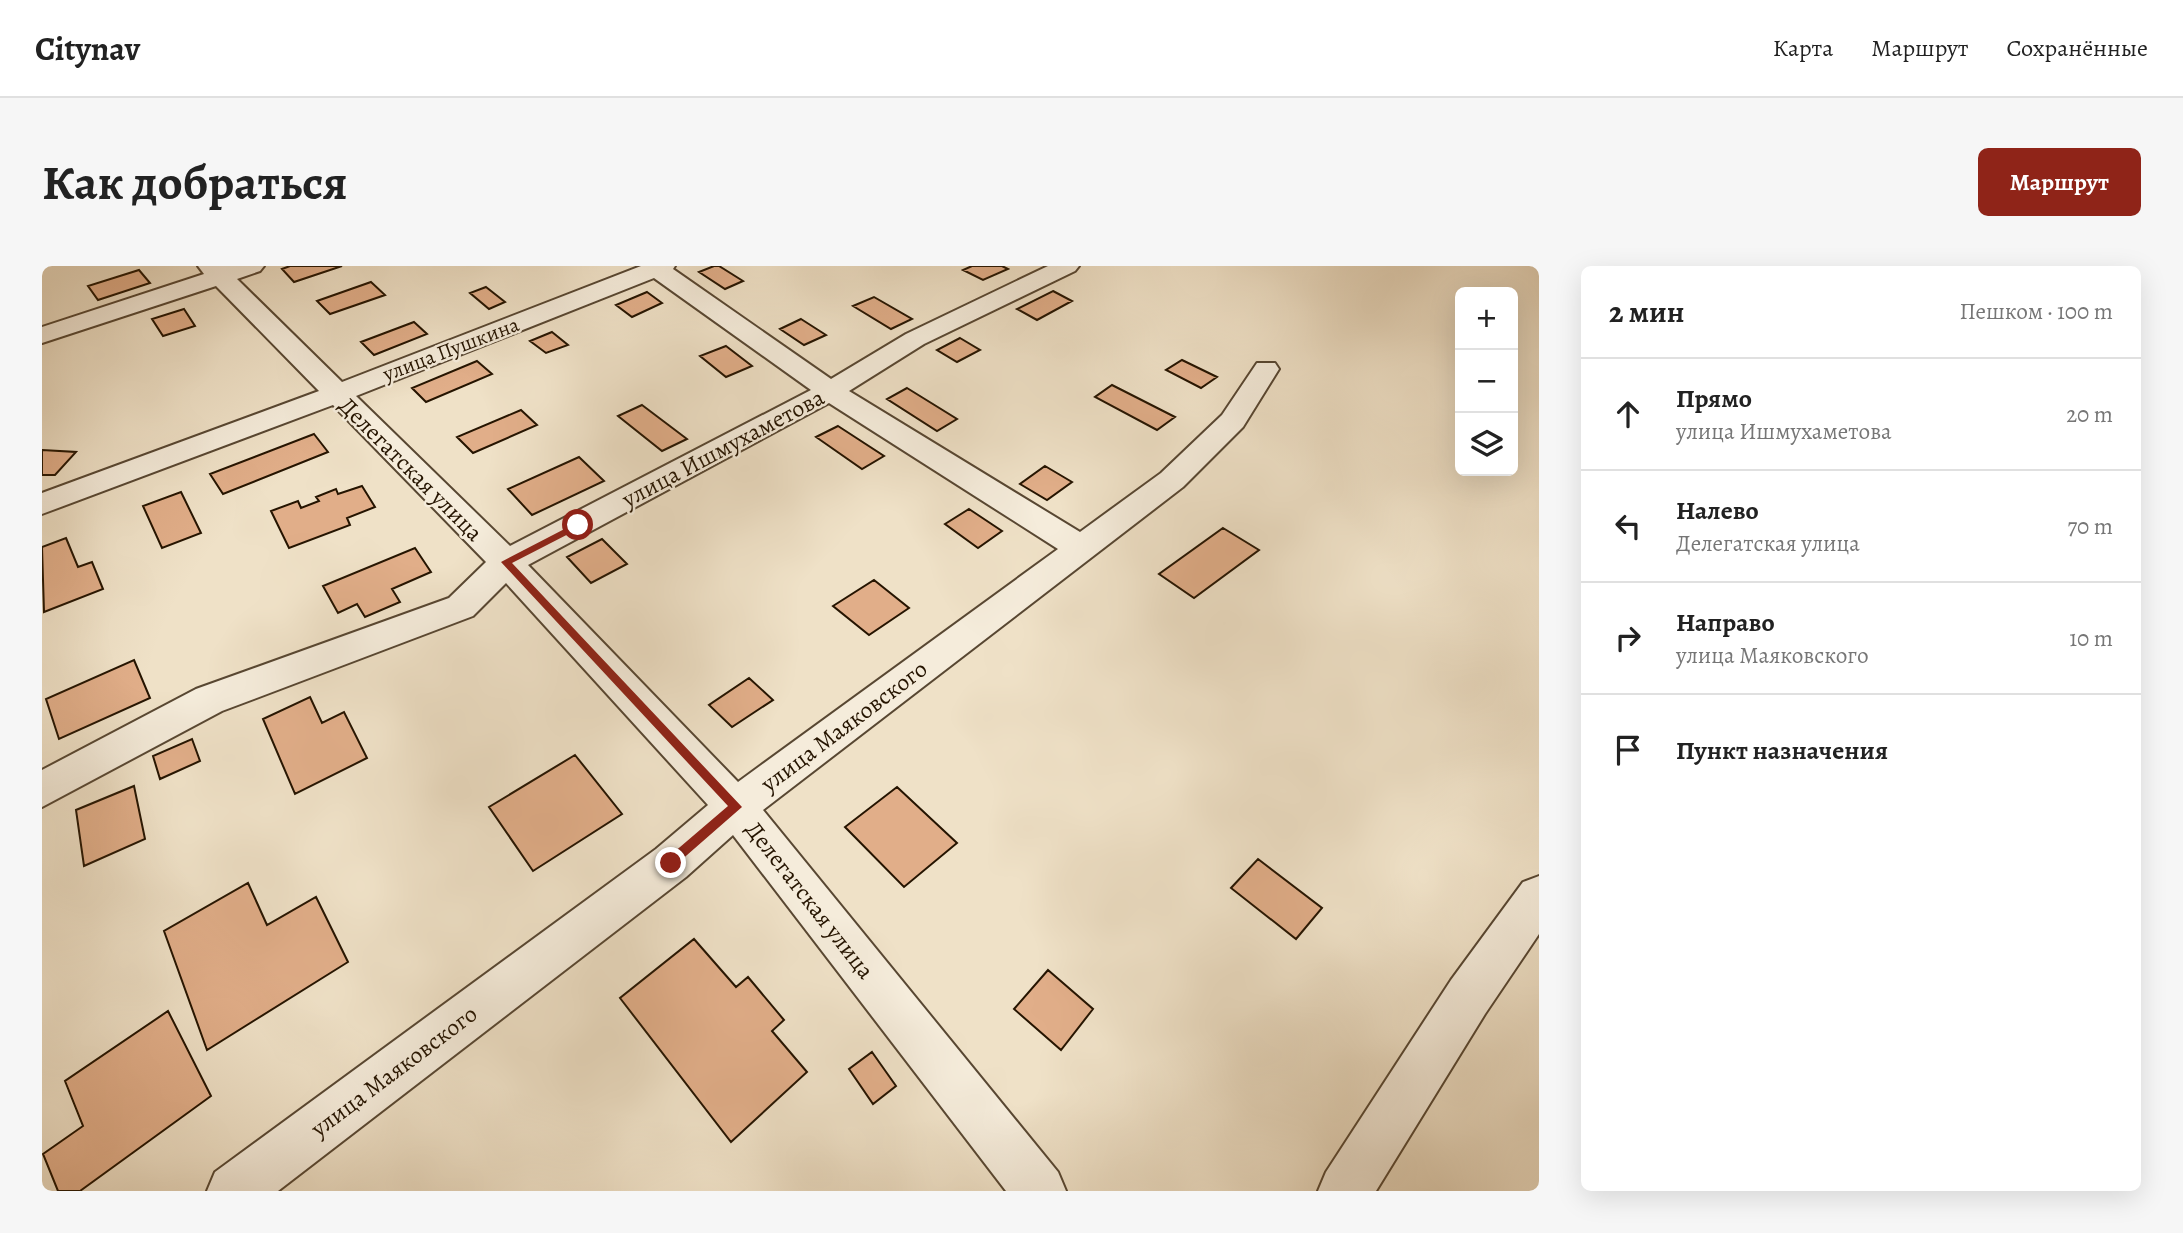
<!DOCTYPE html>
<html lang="ru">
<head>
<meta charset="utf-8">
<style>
	body { margin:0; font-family:Alegreya,serif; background:#f6f6f6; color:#222 }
	.controls { position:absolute; right:21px; top:21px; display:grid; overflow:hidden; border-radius:10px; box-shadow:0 7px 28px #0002 }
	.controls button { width:63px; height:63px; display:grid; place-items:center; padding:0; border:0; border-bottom:2px solid #e0e0e0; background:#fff; color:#222; font:35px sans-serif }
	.stop { position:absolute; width:21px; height:21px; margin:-16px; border:5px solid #8f2418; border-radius:50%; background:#fff }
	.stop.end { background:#8f2418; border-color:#fff; box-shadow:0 2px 7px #0008 }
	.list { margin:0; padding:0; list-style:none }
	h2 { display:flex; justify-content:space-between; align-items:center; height:91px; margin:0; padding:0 28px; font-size:30px }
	h2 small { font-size:23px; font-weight:400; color:#767676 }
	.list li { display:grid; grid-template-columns:46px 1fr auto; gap:21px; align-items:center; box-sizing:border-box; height:112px; padding:0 28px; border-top:2px solid #e0e0e0 }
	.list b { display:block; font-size:26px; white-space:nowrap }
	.list p { margin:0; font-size:23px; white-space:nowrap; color:#767676 }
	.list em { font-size:23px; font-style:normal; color:#767676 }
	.icon { flex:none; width:38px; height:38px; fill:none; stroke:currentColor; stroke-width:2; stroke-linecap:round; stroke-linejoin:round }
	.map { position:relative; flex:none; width:1497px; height:925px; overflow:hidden; border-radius:10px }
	header { display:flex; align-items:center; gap:42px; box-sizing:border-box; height:98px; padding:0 35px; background:#fff; border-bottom:2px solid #e0e0e0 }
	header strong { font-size:33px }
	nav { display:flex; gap:38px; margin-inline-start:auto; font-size:24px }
	.intro { display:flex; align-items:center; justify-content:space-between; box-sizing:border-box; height:168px; padding:0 42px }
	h1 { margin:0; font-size:49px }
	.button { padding:18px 32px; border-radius:10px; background:#8f2418; color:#fff; font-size:24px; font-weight:700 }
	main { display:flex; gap:42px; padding:0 42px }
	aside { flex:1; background:#fff; border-radius:10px; box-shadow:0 7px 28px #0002 }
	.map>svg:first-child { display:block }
	.building { fill:#e1ae89; stroke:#251400; stroke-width:2 }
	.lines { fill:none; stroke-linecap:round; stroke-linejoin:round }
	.minor-casing { stroke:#584732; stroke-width:4 }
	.minor { fill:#f5ecdb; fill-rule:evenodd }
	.route { fill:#8f2418 }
	.labels { text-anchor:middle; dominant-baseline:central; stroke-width:5; stroke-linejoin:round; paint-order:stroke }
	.far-street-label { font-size:21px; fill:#251400; stroke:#f5ecdb }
	.street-label { font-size:24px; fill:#251400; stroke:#f5ecdb }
</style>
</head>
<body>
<header>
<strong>Citynav</strong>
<nav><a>Карта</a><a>Маршрут</a><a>Сохранённые</a></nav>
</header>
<div class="intro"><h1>Как добраться</h1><a class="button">Маршрут</a></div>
<main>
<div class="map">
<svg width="1497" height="925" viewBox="0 0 1497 925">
	<rect width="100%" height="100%" fill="#efe1c7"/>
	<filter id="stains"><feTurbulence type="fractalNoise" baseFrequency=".00286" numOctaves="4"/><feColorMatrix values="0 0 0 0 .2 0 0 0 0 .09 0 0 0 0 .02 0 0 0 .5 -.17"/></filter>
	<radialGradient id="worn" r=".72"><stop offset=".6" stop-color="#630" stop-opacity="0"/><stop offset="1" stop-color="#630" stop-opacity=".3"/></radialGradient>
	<path class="building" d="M248 0H300L252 16 240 3Z
		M672 0H677L701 15 683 23 657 6Z
		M930 0H960L966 3 941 14 921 4Z
		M97 4 108 17 56 34 46 20Z
		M329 16 343 29 288 48 275 35Z
		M444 21 463 36 447 43 428 27Z
		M1011 25 1030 35 995 54 975 43Z
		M605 26 620 37 590 51 574 39Z
		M832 31 870 53 849 63 811 40Z
		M142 43 153 60 121 70 110 53Z
		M759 53 784 69 762 79 738 63Z
		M372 56 385 68 332 89 319 76Z
		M510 66 526 79 504 87 488 75Z
		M918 72 938 84 915 96 895 84Z
		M684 80 710 100 684 111 658 90Z
		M1140 94 1175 111 1159 122 1124 104Z
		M435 95 450 108 384 136 370 122Z
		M1070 119 1133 151 1115 164 1053 131Z
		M865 122 915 153 895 165 845 133Z
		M600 139 645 173 620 185 576 150Z
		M479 144 495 159 431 187 415 171Z
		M796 160 842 190 820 203 774 171Z
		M272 168 286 186 181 228 168 208Z
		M0 184 34 186 13 209H0Z
		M537 191 562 215 490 249 466 223Z
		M1003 200 1030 216 1005 234 978 218Z
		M320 220 333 241 305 252 308 259 247 282 229 245 256 235 259 242 277 235 274 231 294 223 296 228Z
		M139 226 159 267 120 282 101 240Z
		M927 243 960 265 936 282 903 258Z
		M1181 262 1217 284 1152 332 1117 308Z
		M24 272 36 301 50 296 61 323 2 346 0 281Z
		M560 273 585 298 549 317 525 291Z
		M373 282 389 306 350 323 358 336 323 351 315 338 296 347 281 320Z
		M832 314 867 342 827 369 791 340Z
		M92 394 108 432 17 473 4 433Z
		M707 412 731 434 690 461 667 439Z
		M268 431 280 457 302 446 325 492 253 528 221 453Z
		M150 473 158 495 118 513 111 490Z
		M533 489 580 548 491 605 447 541Z
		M92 520 103 573 42 600 34 544Z
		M855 521 915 577 862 621 803 561Z
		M1216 593 1280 642 1254 673 1189 622Z
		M206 617 225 659 274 631 306 696 165 784 122 665Z
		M652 673 694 721 706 711 742 754 730 765 765 806 689 876 578 732Z
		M1006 704 1051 743 1019 784 972 743Z
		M126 745 169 830 38 925H16L1 888 41 860 23 815Z
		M830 786 854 820 831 838 807 803Z"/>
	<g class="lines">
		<g class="minor-casing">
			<path id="minor" d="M156 0H222L218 5 195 13 300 116 599 0H633L631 3 789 113 864 68 1006 0H1037L1033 5 882 78 807 125 1038 266 1119 207 1180 149 1215 97H1233L1237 103 1201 161 1141 221 721 544 1016 906 1024 925H964L691 569 644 611 236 925H165L173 906 614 583 666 539 464 317 431 350 180 445 0 541V504L154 423 407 332 444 296 291 139 0 248V227L277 125 174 20 0 77V61L162 8ZM612 12 769 124 468 280 314 130ZM787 137 1016 283 696 516 486 299Z
				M1497 610V668L1443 748 1334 925H1276L1284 906 1409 714 1481 616Z"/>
		</g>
		<use href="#minor" class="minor"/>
	</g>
	<path class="route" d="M536 256 540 261 470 297 700 541 629 603 624 601V593L686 540 459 296Z"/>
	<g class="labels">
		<g class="far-street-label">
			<text transform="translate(409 83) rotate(-21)">улица Пушкина</text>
		</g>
		<g class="street-label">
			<text transform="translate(681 182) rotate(-28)">улица Ишмухаметова</text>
			<text transform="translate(369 203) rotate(45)">Делегатская улица</text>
			<text transform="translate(802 460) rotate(-37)">улица Маяковского</text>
			<text transform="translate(768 634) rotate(52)">Делегатская улица</text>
			<text transform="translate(352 805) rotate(-37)">улица Маяковского</text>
		</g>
	</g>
	<rect width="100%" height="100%" filter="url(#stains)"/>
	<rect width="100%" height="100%" fill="url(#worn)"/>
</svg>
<div class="controls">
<button>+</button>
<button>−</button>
<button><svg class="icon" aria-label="layers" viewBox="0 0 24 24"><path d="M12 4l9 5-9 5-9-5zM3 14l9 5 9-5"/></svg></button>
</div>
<div class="stop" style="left:536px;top:259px"></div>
<div class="stop end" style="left:629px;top:597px"></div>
</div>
<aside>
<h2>2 мин<small>Пешком · 100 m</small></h2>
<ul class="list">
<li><svg class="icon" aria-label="ahead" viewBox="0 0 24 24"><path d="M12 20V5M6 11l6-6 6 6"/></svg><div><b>Прямо</b><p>улица Ишмухаметова</p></div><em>20 m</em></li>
<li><svg class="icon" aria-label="left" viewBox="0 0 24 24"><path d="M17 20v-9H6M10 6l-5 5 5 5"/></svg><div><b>Налево</b><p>Делегатская улица</p></div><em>70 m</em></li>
<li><svg class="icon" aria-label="right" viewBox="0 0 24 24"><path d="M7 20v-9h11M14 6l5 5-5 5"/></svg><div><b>Направо</b><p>улица Маяковского</p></div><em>10 m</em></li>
<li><svg class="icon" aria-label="arrive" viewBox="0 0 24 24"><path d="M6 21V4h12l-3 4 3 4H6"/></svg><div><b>Пункт назначения</b></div></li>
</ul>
</aside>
</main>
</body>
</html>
